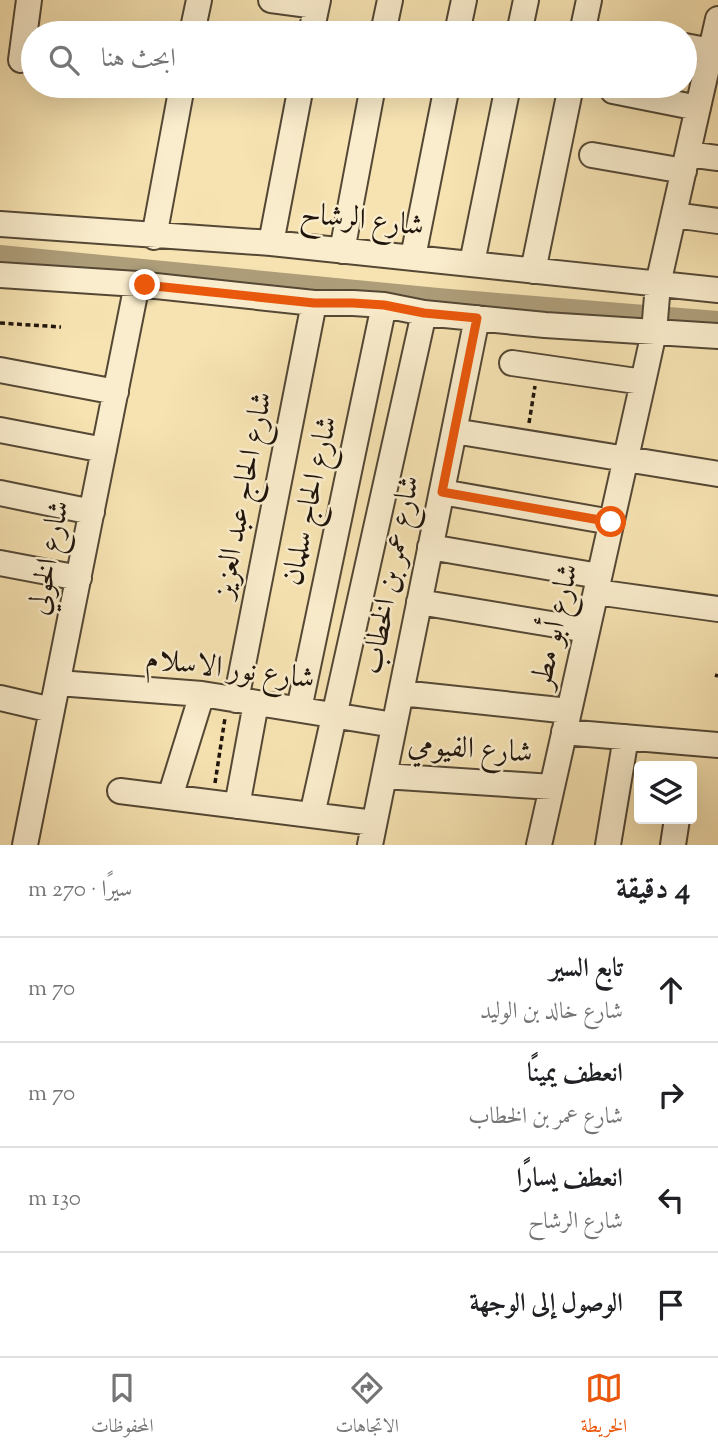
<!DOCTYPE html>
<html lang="ar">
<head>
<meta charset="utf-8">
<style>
	body { margin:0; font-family:"Sorts Mill Goudy",Amiri,serif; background:#f2f2f2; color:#202124; direction:rtl }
	.controls { position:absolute; right:21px; bottom:21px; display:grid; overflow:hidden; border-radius:7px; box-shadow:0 7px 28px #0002 }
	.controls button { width:63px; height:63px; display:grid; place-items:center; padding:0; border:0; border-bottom:2px solid #e0e0e0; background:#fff; color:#202124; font:35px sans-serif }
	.stop { position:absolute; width:21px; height:21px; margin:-16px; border:5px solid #ea580c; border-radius:50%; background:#fff }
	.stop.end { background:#ea580c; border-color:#fff; box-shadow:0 2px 7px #0008 }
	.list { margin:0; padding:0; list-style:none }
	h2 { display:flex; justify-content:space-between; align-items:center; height:91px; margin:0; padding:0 28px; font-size:30px }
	h2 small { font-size:23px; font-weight:400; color:#757577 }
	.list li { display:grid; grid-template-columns:46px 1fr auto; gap:21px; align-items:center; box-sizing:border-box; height:105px; padding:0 28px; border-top:2px solid #e0e0e0 }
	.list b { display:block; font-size:26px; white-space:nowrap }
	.list p { margin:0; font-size:23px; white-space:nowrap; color:#757577 }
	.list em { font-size:23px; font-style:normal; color:#757577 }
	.icon { flex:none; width:38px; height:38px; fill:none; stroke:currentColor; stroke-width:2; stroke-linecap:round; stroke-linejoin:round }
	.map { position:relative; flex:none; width:718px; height:845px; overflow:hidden; direction:ltr }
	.search { position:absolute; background:#fff; box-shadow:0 7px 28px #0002; left:21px; right:21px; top:21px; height:77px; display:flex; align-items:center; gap:18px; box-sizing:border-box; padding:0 24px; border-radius:38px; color:#757577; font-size:26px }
	.sheet { height:511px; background:#fff }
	nav { display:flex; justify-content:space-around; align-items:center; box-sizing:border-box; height:98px; border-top:2px solid #e0e0e0; background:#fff; font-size:19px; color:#757577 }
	nav a { display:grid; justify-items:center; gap:4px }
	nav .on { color:#ea580c }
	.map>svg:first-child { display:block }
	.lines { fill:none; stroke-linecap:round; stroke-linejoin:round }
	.canal { stroke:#ad9d79; stroke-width:18 }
	.minor-casing { stroke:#544835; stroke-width:28 }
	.path { stroke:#1e140b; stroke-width:3.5; stroke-dasharray:5 3.5; stroke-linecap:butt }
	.minor { stroke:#faedcd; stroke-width:24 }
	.route { stroke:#ea580c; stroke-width:9 }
	.labels { text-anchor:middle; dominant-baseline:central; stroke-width:5; stroke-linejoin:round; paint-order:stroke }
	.street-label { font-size:30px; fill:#1e140b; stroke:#faedcd }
</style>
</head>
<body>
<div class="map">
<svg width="718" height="845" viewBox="0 0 718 845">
	<rect width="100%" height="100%" fill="#f7e3b2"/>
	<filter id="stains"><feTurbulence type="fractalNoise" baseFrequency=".00286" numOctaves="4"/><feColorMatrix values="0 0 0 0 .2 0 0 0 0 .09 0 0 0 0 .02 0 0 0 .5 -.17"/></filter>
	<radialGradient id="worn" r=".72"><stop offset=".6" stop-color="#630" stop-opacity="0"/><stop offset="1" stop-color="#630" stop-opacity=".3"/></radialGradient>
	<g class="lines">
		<path class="canal" d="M0 254 438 297 718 320"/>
		<g class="minor-casing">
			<path id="minor" d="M271 0 316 6
				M192 33 199 0
				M311 33 318 0
				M383 33 390 0
				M457 33 464 0
				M519 33 526 0
				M582 33 589 0
				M685 46 711 51
				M21 60 29 0
				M613 91 698 108
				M688 154 718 158
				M592 155 684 171
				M674 215 718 221
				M0 224 271 243 718 290
				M154 237 182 86
				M271 243 301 86
				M342 251 373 86
				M413 257 447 86
				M472 263 508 86
				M533 271 571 86
				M0 275 137 284 314 303H353L384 305 424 313 545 325 718 336
				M512 363 643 382
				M0 370 116 392
				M0 430 104 450
				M454 431 718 474
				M442 492 611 522
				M0 493 92 512
				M430 547 599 576
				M0 563 79 578
				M596 592 718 609
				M419 602 587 630
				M58 683 202 694 394 725
				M401 693 569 711
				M0 698 52 710
				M236 700 314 303
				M299 709 384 305
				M564 732 718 745
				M384 776 552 787
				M120 791 374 823
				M170 797 202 694
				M237 806 256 703
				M312 815 424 313
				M25 845 137 284
				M370 845 477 318
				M539 845 643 382 654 332 658 284 718 19
				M608 845 626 737
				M673 845 677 819"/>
		</g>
		<path class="path" d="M0 323 61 327
			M529 423 535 386
			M715 675 718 676
			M215 783 225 718"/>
		<use href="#minor" class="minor"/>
	</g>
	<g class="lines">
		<path class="route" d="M145 285 314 303H353L384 305 424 313 477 318 442 492 611 522"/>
	</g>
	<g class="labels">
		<g class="street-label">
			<text transform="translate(362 221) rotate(6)">شارع الرشاح</text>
			<text transform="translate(244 495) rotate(-79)">شارع الحاج عبد العزيز</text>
			<text transform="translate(311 501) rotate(-78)">شارع الحاج سلمان</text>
			<text transform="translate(50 558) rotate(-79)">شارع الخولي</text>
			<text transform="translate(392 575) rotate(-79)">شارع عمر بن الخطاب</text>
			<text transform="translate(556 626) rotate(-77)">شارع أبو مطر</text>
			<text transform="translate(230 670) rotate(7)">شارع نور الاسلام</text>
			<text transform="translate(470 750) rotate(4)">شارع الفيومي</text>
		</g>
	</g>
	<rect width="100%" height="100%" filter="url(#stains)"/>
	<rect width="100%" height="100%" fill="url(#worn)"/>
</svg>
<div class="controls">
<button><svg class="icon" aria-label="layers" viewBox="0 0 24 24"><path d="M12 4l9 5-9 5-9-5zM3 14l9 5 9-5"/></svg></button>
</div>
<div class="stop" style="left:611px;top:522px"></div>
<div class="stop end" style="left:145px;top:285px"></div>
<div class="search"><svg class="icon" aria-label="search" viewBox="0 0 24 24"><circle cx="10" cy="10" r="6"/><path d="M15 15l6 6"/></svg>ابحث هنا</div>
</div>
<section class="sheet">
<h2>4 دقيقة<small>سيرًا · 270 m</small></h2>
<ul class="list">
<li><svg class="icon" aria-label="ahead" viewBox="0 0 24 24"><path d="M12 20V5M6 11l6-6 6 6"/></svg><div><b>تابع السير</b><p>شارع خالد بن الوليد</p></div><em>70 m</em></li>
<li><svg class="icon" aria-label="right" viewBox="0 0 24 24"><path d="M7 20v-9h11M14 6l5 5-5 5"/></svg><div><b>انعطف يمينًا</b><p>شارع عمر بن الخطاب</p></div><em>70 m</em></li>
<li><svg class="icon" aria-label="left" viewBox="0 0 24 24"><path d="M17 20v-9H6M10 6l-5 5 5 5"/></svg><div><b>انعطف يسارًا</b><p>شارع الرشاح</p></div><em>130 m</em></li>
<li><svg class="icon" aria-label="arrive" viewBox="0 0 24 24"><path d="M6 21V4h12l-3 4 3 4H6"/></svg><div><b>الوصول إلى الوجهة</b></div></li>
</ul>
</section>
<nav>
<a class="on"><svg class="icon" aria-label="map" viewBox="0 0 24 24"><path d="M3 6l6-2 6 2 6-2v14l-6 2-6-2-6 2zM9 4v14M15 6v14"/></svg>الخريطة</a>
<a><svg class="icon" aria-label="directions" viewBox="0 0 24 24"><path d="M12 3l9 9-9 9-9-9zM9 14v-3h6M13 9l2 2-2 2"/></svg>الاتجاهات</a>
<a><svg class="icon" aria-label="saved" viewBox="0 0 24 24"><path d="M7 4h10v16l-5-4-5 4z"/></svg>المحفوظات</a>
</nav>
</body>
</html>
